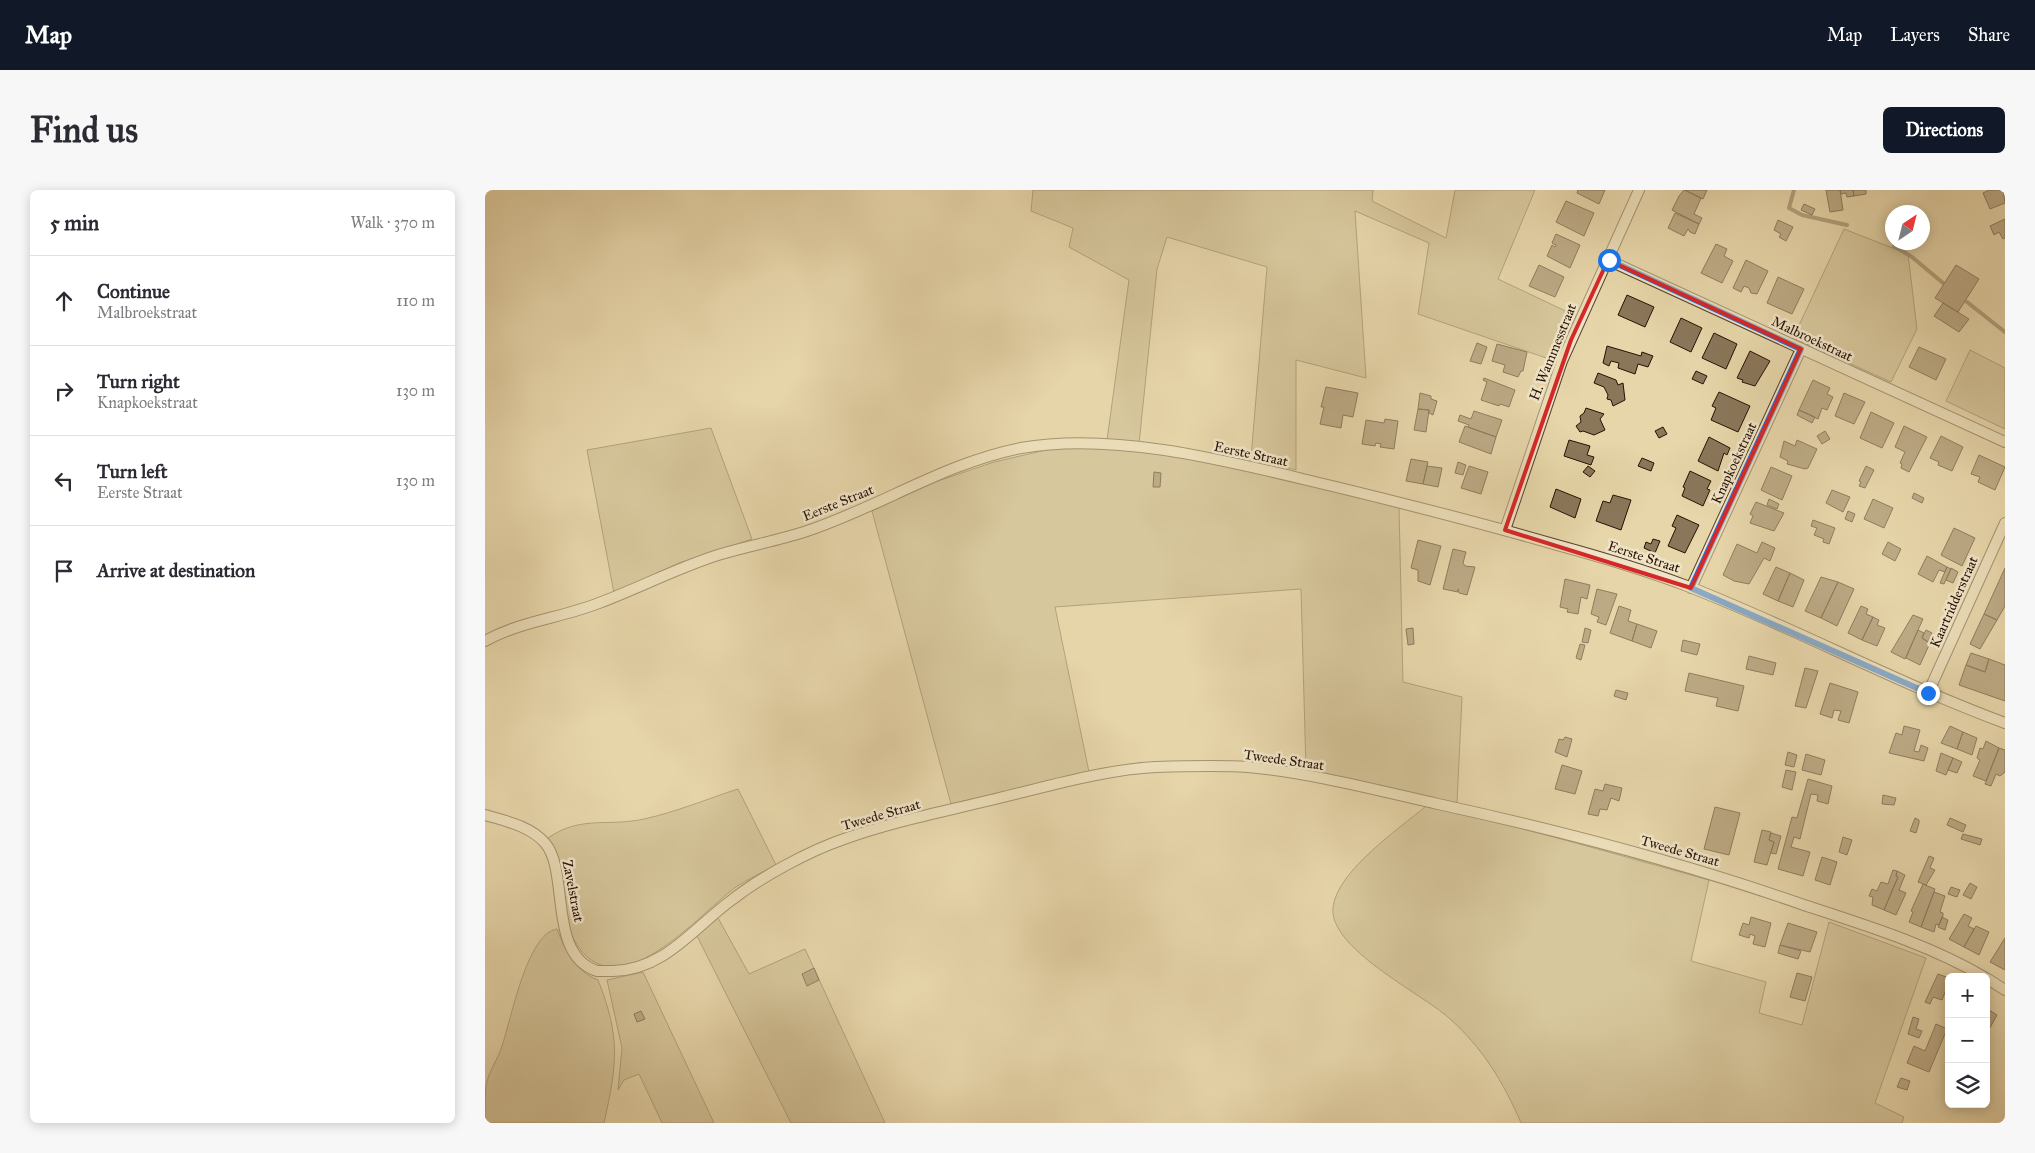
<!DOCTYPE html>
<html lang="en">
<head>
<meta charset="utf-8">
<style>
	body { margin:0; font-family:"IM FELL Great Primer",serif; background:#f7f7f7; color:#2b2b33 }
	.controls { position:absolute; right:15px; bottom:15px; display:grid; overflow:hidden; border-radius:8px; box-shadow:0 2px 12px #0003 }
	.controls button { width:45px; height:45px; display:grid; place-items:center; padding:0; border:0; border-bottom:1px solid #e1e1e2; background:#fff; color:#2b2b33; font:25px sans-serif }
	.compass { position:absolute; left:1400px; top:15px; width:45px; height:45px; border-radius:50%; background:#fff; box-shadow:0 2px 12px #0003; rotate:35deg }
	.stop { position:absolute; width:15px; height:15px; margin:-11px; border:4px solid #1a73e8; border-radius:50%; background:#fff }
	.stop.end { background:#1a73e8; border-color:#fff; box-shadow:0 1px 5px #0008 }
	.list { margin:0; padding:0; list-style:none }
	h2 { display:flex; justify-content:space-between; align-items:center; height:65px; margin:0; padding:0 20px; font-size:21px }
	h2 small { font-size:16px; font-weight:400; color:#7c7c81 }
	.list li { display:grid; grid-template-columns:32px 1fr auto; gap:15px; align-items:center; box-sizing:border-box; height:90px; padding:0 20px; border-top:1px solid #e1e1e2 }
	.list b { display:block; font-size:19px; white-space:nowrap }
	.list p { margin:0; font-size:16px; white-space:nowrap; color:#7c7c81 }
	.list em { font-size:16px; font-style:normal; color:#7c7c81 }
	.icon { flex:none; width:28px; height:28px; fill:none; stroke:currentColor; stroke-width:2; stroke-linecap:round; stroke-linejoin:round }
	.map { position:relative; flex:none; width:1520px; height:933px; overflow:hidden; border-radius:8px }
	header { display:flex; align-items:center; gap:30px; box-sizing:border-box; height:70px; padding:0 25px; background:#111827; color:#fff }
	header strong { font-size:24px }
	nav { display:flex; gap:28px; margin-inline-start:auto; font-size:18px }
	.intro { display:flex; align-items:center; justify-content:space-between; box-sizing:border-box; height:120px; padding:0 30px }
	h1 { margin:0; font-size:35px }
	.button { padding:12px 22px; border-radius:8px; background:#111827; color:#fff; font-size:18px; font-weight:700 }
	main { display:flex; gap:30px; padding:0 30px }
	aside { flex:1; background:#fff; border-radius:8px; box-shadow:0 2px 12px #0003 }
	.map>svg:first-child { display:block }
	.green { fill:#c6b58d; stroke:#766348 }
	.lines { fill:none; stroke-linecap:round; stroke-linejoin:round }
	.stream { stroke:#735f45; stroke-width:4 }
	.building { fill:#8a775a; stroke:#271104 }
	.minor-casing { stroke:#57422d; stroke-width:12 }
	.minor { stroke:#efe4c7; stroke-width:10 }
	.route { stroke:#1a73e8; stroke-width:6 }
	.marked { fill:none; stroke:#d62828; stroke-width:4; stroke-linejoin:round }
	.labels { text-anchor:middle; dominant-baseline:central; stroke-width:5; stroke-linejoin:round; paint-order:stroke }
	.street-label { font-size:14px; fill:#271104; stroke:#efe4c7 }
</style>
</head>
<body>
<header>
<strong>Map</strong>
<nav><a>Map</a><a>Layers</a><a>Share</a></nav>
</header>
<div class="intro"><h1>Find us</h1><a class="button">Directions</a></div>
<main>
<aside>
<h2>5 min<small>Walk · 370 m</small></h2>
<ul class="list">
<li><svg class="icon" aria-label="ahead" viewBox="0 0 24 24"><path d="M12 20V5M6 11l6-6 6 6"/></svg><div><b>Continue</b><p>Malbroekstraat</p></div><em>110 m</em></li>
<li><svg class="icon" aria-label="right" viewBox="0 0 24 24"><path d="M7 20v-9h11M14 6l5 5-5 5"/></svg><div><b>Turn right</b><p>Knapkoekstraat</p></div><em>130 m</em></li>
<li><svg class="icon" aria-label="left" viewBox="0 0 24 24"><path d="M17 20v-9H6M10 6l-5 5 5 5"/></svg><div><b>Turn left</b><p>Eerste Straat</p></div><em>130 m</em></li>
<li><svg class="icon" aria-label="arrive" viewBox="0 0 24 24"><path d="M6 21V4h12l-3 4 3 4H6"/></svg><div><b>Arrive at destination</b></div></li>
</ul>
</aside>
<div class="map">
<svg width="1520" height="933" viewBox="0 0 1520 933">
	<rect width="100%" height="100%" fill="#e6d6a9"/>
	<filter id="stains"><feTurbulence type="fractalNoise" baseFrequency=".004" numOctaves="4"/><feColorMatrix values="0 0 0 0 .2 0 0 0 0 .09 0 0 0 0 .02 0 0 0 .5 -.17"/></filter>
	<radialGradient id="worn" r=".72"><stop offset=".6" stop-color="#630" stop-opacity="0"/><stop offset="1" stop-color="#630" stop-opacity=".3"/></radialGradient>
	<path class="green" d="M548 0H888L887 11 961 48 970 0H1050L1013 89 1091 126 1070 171 933 124 944 53 870 21 881 188 811 170V280L766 268 782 77 682 47 672 79 654 254 622 250 644 90 584 57 588 38 546 21Z
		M1359 39 1423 64 1432 139 1406 192 1308 148Z
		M1485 160 1520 178V239L1461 211Z
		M226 238 267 349 194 373 129 403 102 260Z
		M574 257 654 260 760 278 914 317 918 492 977 507 972 613 821 580 816 399 570 417 604 582 466 614 387 321 450 292 509 272Z
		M253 599 291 675C278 682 263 689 251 697 209 728 125 830 85 742 71 711 85 678 63 648 96 625 123 637 159 629 191 622 222 609 253 599Z
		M941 616 1044 640 1224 690 1206 771 1281 792 1274 823 1317 835 1344 732 1441 768 1390 913 1419 927 1417 933H1036C1019 893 997 857 964 828 936 803 843 758 848 717 853 680 914 639 941 616Z
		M233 728 264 784 320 759 400 933H306L212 746Z
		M72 739C80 760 91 782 113 790 136 848 132 874 119 933H0C0 921 0 906 1 895 4 881 13 869 17 856 26 830 42 743 72 739Z
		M158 782 229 933H177L154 884 139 890 133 900 137 858 122 790Z"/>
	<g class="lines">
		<path class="stream" d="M1309 0 1304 18 1317 25 1362 35
			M1409 56 1427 67 1458 93
			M1482 112 1520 142"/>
	</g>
	<path class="building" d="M1093 0H1120L1114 14 1092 3Z
		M1199 0 1216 8 1209 24 1217 28 1214 34 1187 20 1194 6Z
		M1200 0H1222L1218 9Z
		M1341 0H1355L1358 20 1345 22Z
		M1355 0H1368L1369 6 1362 7 1361 3 1356 4Z
		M1368 0H1381V4L1369 6Z
		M1504 0H1518L1520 13 1505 19 1498 3Z
		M1081 11 1109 23 1099 46 1071 32Z
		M1319 14 1330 19 1327 25 1316 20Z
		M1190 23 1214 34 1210 44 1205 42 1203 39 1199 46 1183 38Z
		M1520 29V48L1518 49 1514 42 1509 45 1505 36Z
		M1293 30 1308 37 1301 51 1294 47 1296 44 1289 40Z
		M1071 44 1095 55 1085 78 1062 66 1067 55 1070 57 1071 55 1067 53Z
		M1231 54 1242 59 1239 66 1248 71 1237 93 1216 83Z
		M1261 70 1283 81 1272 104 1266 103 1264 98 1259 96 1256 102 1248 98Z
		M1054 75 1079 87 1070 107 1044 96Z
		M1471 75 1494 89 1473 122 1450 108Z
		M1293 87 1319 99 1307 124 1282 113Z
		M1142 105 1169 117 1160 137 1133 125Z
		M1458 113 1484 129 1474 142 1449 126Z
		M1196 128 1217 138 1206 162 1185 152Z
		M1229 143 1252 154 1241 179 1217 168Z
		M992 153 1002 157 996 174 985 171Z
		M1012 154 1042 162 1038 181H1036L1033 187 1018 182 1020 175 1007 171Z
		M1122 156 1156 166 1157 162 1168 166 1163 177 1153 174 1150 184 1133 178 1134 173 1126 171 1124 176 1118 173Z
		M1434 157 1461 169 1451 190 1424 177Z
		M1265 161 1285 171 1270 196 1257 192 1258 190 1252 188Z
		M1211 181 1222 186 1218 194 1207 189Z
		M1113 183 1131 190 1133 195 1138 193 1140 210 1128 216 1126 210 1122 209 1123 205 1119 197 1109 193Z
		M999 188 1030 200 1024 217 1015 214 1014 216 996 210 1002 192 998 190Z
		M1328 190 1345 198 1342 204 1348 207 1342 220 1337 218 1333 229 1314 220Z
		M841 197 873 203 868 227 858 225 856 238 835 234 839 217H836Z
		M1234 202 1265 216 1253 242 1226 230 1231 218 1227 216Z
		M935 203 946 206V209L952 211 948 225 944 223V220L933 219Z
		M1359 203 1380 212 1369 234 1350 226Z
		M1101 218 1119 224 1115 229 1120 240 1109 245 1098 241 1095 242 1091 236 1096 232 1095 226 1099 223Z
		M933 219 944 220 941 242 929 240Z
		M1314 220 1330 227 1327 233 1312 225Z
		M989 221 1017 230 1011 247 983 237 984 235 973 231 975 225 986 229Z
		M1386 222 1409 233 1397 258 1375 248Z
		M900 229 913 231 909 259 895 257 896 254 891 253 890 256 877 254 881 230 899 233Z
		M980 236 1011 247 1006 264 974 252Z
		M1419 236 1442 247 1424 282 1416 278 1417 274 1415 273 1420 262 1410 257Z
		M1178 237 1182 244 1174 248 1170 241Z
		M1340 241 1345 249 1337 254 1332 246Z
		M1456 246 1478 257 1467 281 1453 275 1454 272 1445 268Z
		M1224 247 1245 258 1242 265 1239 263 1233 281 1213 271Z
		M1084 250 1105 256 1102 265 1109 267 1106 275 1079 266Z
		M1312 250 1332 259 1323 278 1320 279 1302 274 1303 271 1295 267 1299 251 1310 256Z
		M1494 265 1520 277 1510 300 1493 292 1495 287 1486 284Z
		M1157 268 1169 273 1166 281 1153 276Z
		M926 269 943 272 938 294 921 291Z
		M973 272 981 275 978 285 970 283Z
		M942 276 957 278 953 297 938 294Z
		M984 276 1003 282 996 304 976 298Z
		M1103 276 1110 281 1105 287 1098 282Z
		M1381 276 1389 280 1380 298 1374 296 1376 292 1374 291Z
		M1286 277 1307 286 1297 310 1276 300Z
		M1205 281 1226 291 1222 299 1225 300 1218 316 1197 306 1200 298 1198 297Z
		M669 282 676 283 675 297H668Z
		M1071 299 1096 309 1090 328 1065 317Z
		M1347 300 1365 307 1358 322 1341 313Z
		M1429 303 1439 308 1437 313 1427 308Z
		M1128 305 1146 310 1136 340 1111 331 1118 311 1125 313Z
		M1284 309 1294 314 1292 319 1282 315Z
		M1388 309 1408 318 1399 338 1379 329Z
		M1271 312 1299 323 1289 341 1265 333 1268 326 1265 324Z
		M1363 321 1370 324 1367 332 1360 329Z
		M1192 325 1214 335 1200 363 1183 356 1191 338 1187 336Z
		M1328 330 1350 338 1344 354 1338 352 1339 349 1329 345 1332 338 1326 336Z
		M1469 338 1490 348 1477 376 1456 365Z
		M1168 349 1175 351 1170 363 1159 358 1161 352 1166 354Z
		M933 350 956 356 945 395 933 391V380L926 378Z
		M1277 352 1290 358 1285 371 1279 368 1264 394 1249 391 1238 385 1252 354 1272 363Z
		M1403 352 1416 359 1410 371 1397 364Z
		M968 359 981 362 978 373 980 376 990 377 982 405 974 403 973 399V402L958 399Z
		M1442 366 1462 377 1460 382 1454 380 1448 392 1433 384Z
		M1291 377 1305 383 1293 411 1278 404Z
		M1462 377 1466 379 1459 394 1455 393Z
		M1466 378 1473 382 1468 393 1461 390Z
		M1520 378V416L1512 430 1499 424Z
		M1305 383 1319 390 1308 417 1293 411Z
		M1336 387 1353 392 1336 428 1320 421Z
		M1080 389 1105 395 1102 409 1096 407 1093 424 1082 422 1083 419 1075 417Z
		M1353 392 1369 399 1352 436 1336 428Z
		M1112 399 1132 404 1121 435 1112 432 1114 427 1106 424Z
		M1134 416 1146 420 1143 431 1152 434 1147 451 1125 443Z
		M1376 416 1383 419 1381 424 1388 427 1377 450 1363 443Z
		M1499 424 1512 430 1495 459 1485 454Z
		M1428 425 1438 429 1420 469 1406 462Z
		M1388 427 1394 430 1392 435 1400 438 1392 456 1377 450Z
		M1152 434 1172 441 1166 458 1147 451Z
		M928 438 929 454 923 455 921 439Z
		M1100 438 1106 440 1103 453 1097 452Z
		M1433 440 1439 443 1437 448 1445 453 1435 475 1421 468Z
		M1441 440 1447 443 1443 452 1437 448Z
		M1198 450 1215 454 1212 465 1196 461Z
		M1095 454 1100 455 1096 470 1091 468Z
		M1486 463 1504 469 1500 482 1481 475Z
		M1264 466 1291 473 1288 485 1261 479Z
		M1504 469 1520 475V511L1474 495 1481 475 1500 482Z
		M1320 478 1333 481 1321 518 1310 516Z
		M1204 483 1259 496 1253 521 1231 516 1233 508 1200 501Z
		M1345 493 1373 502 1364 533 1353 530 1356 521 1349 520 1347 528 1335 524Z
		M1131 500 1143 503 1141 510 1129 506Z
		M1419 536 1435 540 1429 561 1434 562 1436 555 1443 558 1439 571 1404 563 1411 543 1417 545Z
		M1465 536 1478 542 1472 559 1456 553Z
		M1478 542 1492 548 1487 565 1472 559Z
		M1080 547 1087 549 1082 567 1070 562 1074 549 1078 550Z
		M1501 551 1514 558 1501 591 1488 586 1495 570 1492 568 1495 558 1498 559Z
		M1514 558 1520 560V582L1515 586 1511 584 1506 596 1500 594Z
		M1303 562 1312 565 1309 577 1300 575Z
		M1456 563 1468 568 1461 585 1451 581Z
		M1321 564 1340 570 1336 585 1317 580Z
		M1468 568 1477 572 1472 583 1463 580Z
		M1077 575 1097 581 1090 604 1070 599Z
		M1301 580 1311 582 1307 600 1297 597Z
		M1323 589 1347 596 1343 614 1332 611 1333 605 1326 604 1315 649 1309 647 1306 657 1325 662 1318 686 1293 679 1307 627 1312 628Z
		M1120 594 1137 598 1134 611 1126 608 1122 620 1115 619 1113 626 1103 624 1110 599 1118 601Z
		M1398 605 1411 608 1409 615 1397 614Z
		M1230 617 1255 623 1244 665 1219 659Z
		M1430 628 1434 630V633L1431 643 1425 641Z
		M1465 628 1481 635 1478 642 1462 635Z
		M1277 640 1286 642 1284 650 1289 652 1282 675 1269 672Z
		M1286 643 1296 646 1291 664 1286 663 1289 652 1284 650Z
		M1478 644 1497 649 1495 655 1476 649Z
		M1358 647 1367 650 1362 665 1354 662Z
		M1444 666 1449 668 1445 678 1450 680 1441 695 1433 692Z
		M1337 667 1352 672 1345 695 1330 690Z
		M1408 680 1412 681 1411 686 1413 687 1399 720 1387 715 1388 707 1384 706 1387 699 1392 701 1396 692 1403 694Z
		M1412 681 1420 685 1414 700 1421 703 1411 725 1399 720 1413 687 1411 686Z
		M1485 693 1492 697 1486 709 1478 705Z
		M1438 694 1450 699 1436 737 1424 732 1428 722 1426 721Z
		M1466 697 1475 700 1472 707 1463 704Z
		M1449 702 1460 706 1455 722 1458 723V726L1454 735 1451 734 1449 742 1436 737Z
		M1479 724 1487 728 1483 736 1489 739 1479 757 1464 749Z
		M1266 727 1286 733 1280 757 1268 754 1270 746 1265 744 1264 748 1254 745 1258 733 1264 735Z
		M1457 727 1463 730 1460 740 1453 737Z
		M1303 733 1332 742 1325 762 1295 755Z
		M1491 736 1504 742 1494 765 1479 757Z
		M1520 748V780L1505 772Z
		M1295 755 1316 761 1313 769 1293 763Z
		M329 778 334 790 322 796 317 784Z
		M1312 783 1327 787 1320 811 1305 807Z
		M1453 784 1464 788V792L1457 810 1448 807 1445 814 1440 812Z
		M1501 818 1512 825 1501 845Z
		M156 821 160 829 152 832 149 824Z
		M1428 827 1434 829 1431 839 1437 841 1434 848 1423 844Z
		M1451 834 1462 839 1444 882 1422 873 1429 856 1440 861Z
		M1416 888 1425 891 1422 900 1412 897Z"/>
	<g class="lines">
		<g class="minor-casing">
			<path id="minor" d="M1123 70 1520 252
				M1020 340 1077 171 1154 0
				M1206 398 1316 159
				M0 451C36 431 76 428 114 413 154 398 192 378 233 365 262 356 291 351 319 342 393 318 459 273 536 258 625 242 735 269 822 290 906 310 989 331 1072 355 1116 367 1160 380 1202 396 1310 438 1412 493 1520 533
				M1443 503 1520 333
				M0 625C21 631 45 636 60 653 85 682 62 765 112 781 113 781 127 781 128 781 180 780 209 737 248 709 276 687 324 661 359 649 409 631 462 621 514 608 561 597 622 579 671 577 701 576 733 575 763 577 827 583 891 600 953 614 1077 641 1199 673 1319 715 1379 735 1443 754 1499 787
				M1501 788 1520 800"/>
		</g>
		<use href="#minor" class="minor"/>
	</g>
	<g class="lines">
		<path class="route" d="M1124 70 1316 159 1206 398 1443 503"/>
	</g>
	<path d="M0 0H1520V933H0ZM1123 70 1316 159 1206 398 1020 340 1086 150Z" fill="#e6d6a9" fill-opacity=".55" fill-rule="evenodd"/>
	<path class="marked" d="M1123 70 1316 159 1206 398 1020 340 1086 150Z"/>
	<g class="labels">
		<g class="street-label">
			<text transform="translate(1327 149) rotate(25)">Malbroekstraat</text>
			<text transform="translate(1068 162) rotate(-68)">H. Wammesstraat</text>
			<text transform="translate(766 264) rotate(12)">Eerste Straat</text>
			<text transform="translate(1249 273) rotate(-65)">Knapkoekstraat</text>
			<text transform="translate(353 313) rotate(-22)">Eerste Straat</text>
			<text transform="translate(1159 367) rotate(18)">Eerste Straat</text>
			<text transform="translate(1469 412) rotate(-66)">Kaartridderstraat</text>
			<text transform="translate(799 570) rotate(8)">Tweede Straat</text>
			<text transform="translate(396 625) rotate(-16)">Tweede Straat</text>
			<text transform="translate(1195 661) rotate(16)">Tweede Straat</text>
			<text transform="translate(88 701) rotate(79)">Zavelstraat</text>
		</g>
	</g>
	<rect width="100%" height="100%" filter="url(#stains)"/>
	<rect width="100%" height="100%" fill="url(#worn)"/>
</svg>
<div class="controls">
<button>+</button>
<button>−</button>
<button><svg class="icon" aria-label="layers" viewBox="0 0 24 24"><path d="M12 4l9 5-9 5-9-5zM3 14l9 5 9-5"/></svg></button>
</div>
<svg class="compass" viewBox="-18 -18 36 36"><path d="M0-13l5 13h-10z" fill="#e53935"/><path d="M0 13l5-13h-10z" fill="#7c7c81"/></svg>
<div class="stop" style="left:1124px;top:70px"></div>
<div class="stop end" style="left:1443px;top:503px"></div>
</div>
</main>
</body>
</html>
